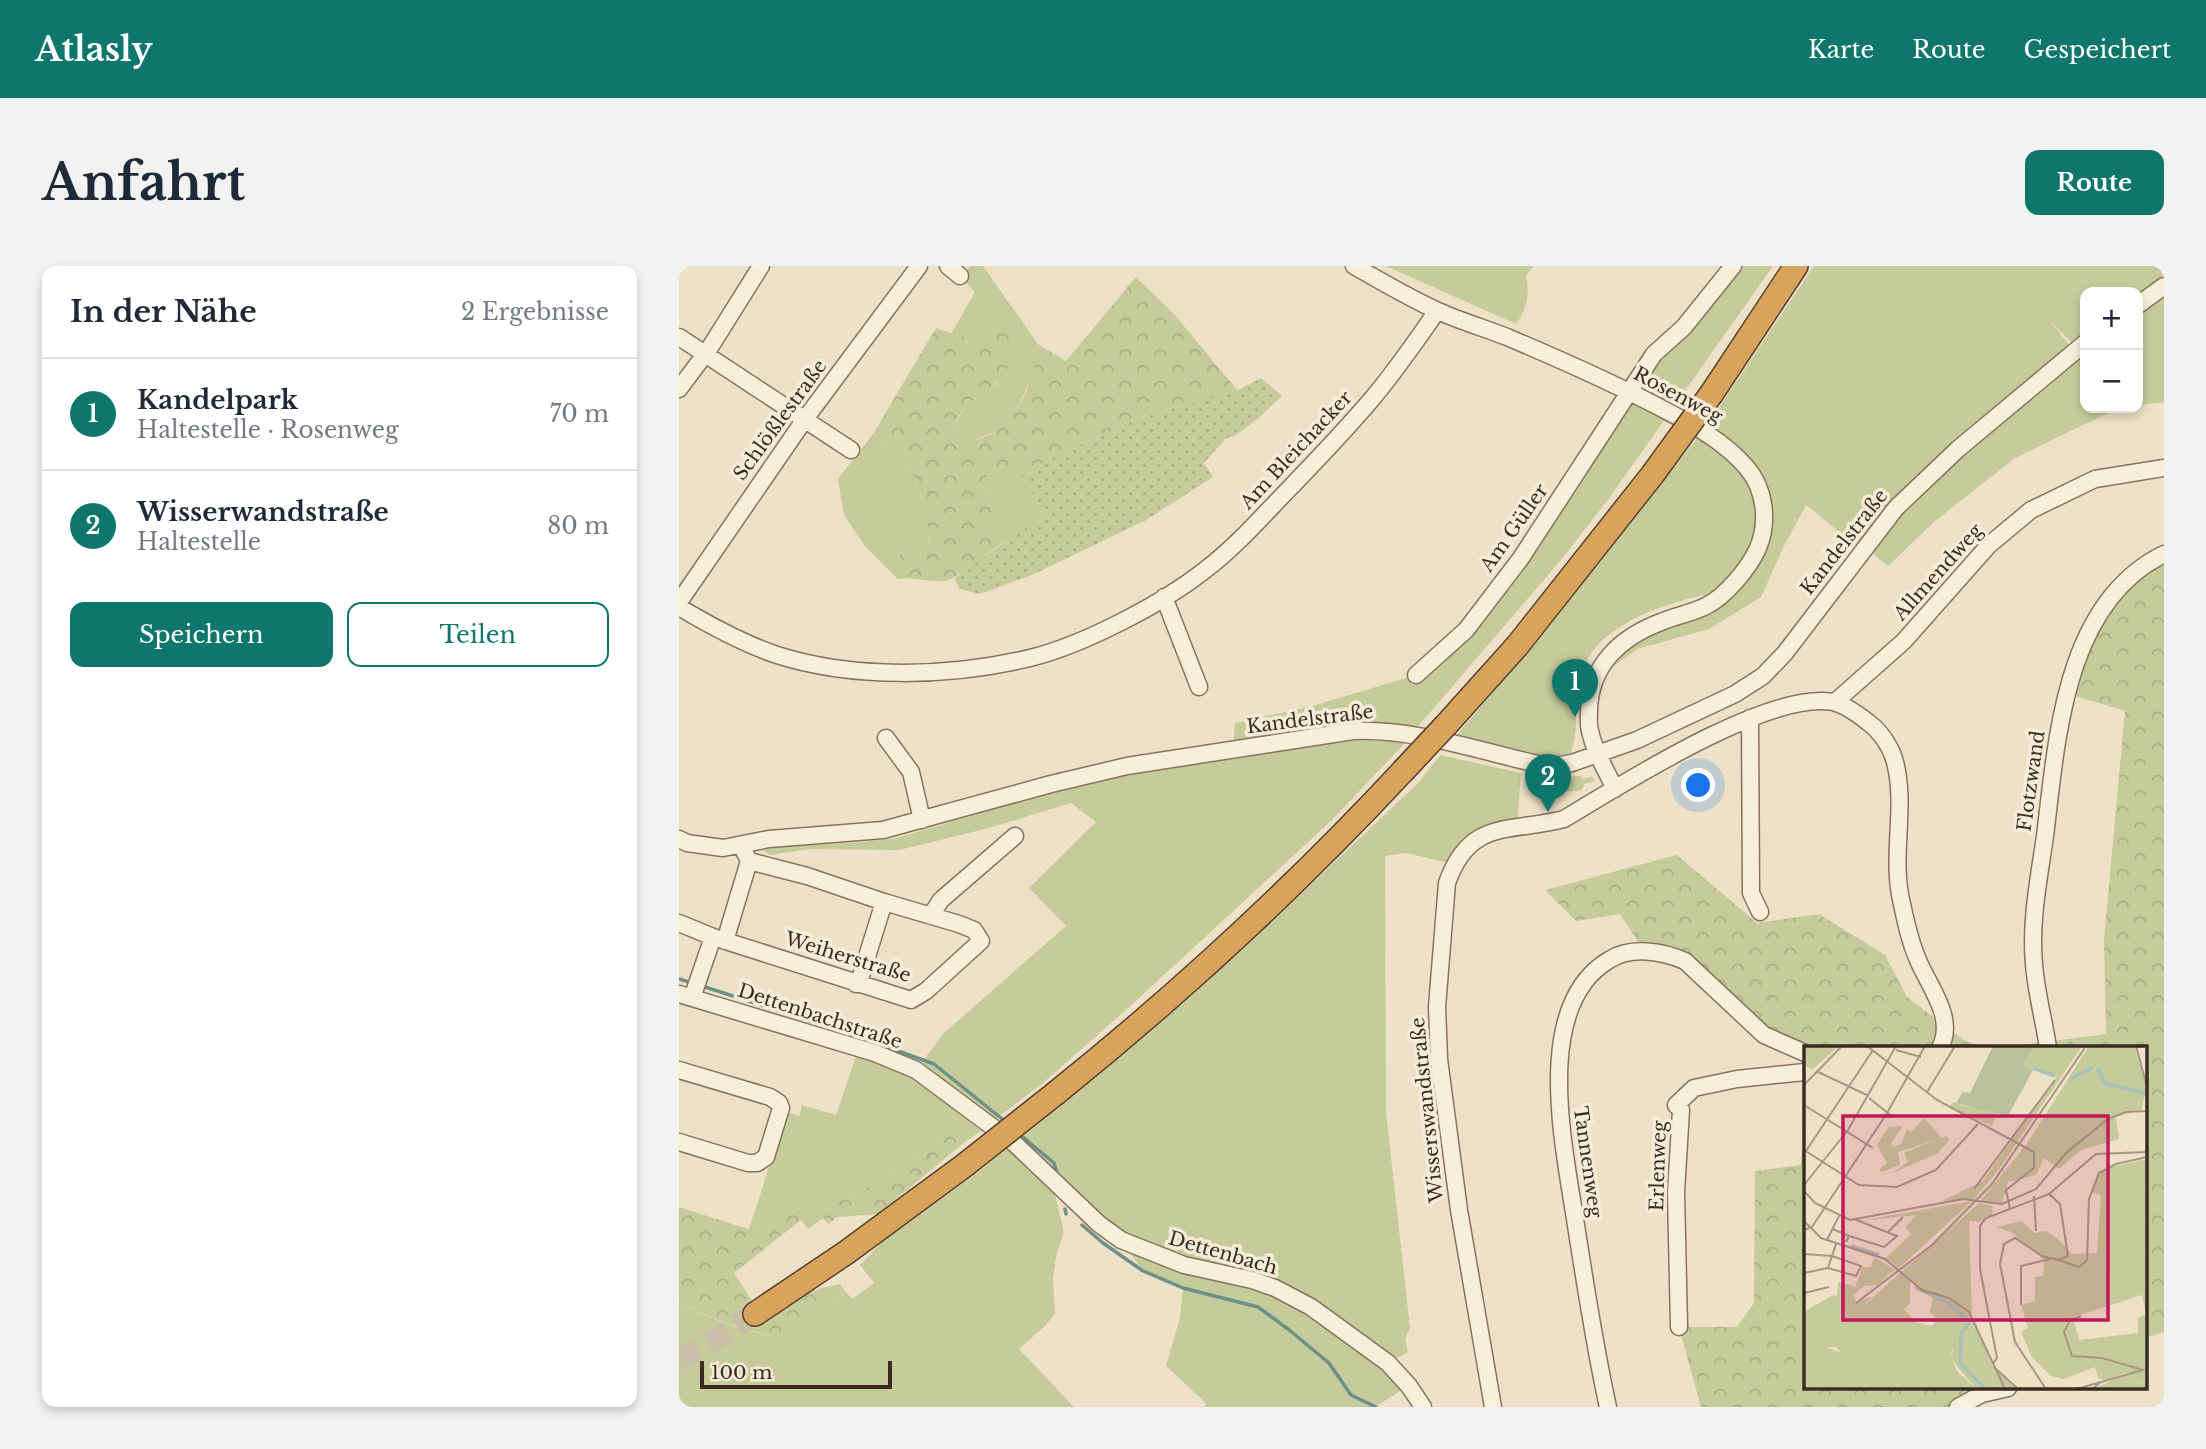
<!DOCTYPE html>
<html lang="de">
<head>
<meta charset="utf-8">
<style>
	body { margin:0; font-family:"Libre Baskerville",serif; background:#f2f2f3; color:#1f2937 }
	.controls { position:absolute; right:21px; top:21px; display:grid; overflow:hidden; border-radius:14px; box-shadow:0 4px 10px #0003 }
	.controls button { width:63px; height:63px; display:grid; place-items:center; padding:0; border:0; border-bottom:2px solid #e0e1e3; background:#fff; color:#1f2937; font:35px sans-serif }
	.scale { position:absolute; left:21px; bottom:18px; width:192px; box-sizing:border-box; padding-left:7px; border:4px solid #392c20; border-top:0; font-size:19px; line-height:24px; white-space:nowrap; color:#392c20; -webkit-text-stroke:5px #f5ecd7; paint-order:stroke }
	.you { position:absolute; left:1020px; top:520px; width:24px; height:24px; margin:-18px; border:5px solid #fff; border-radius:50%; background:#1a73e8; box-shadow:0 0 0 10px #1a73e833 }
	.badge { display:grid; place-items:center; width:46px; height:46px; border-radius:50%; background:#0f766e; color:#fff; font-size:23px; font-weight:700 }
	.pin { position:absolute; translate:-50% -58px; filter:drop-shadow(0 2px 4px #0008) }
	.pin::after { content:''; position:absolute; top:37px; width:24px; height:21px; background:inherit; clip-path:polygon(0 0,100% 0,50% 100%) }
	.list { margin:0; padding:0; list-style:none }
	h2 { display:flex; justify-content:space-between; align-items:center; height:91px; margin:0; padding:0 28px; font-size:30px }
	h2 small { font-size:23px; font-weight:400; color:#747a83 }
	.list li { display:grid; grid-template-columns:46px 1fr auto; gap:21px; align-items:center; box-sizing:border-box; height:112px; padding:0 28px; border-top:2px solid #e0e1e3 }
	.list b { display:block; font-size:26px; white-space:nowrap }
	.list p { margin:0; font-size:23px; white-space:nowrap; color:#747a83 }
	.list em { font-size:23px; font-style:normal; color:#747a83 }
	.actions { display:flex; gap:14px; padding:21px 28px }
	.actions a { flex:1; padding:16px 0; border:2px solid #0f766e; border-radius:14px; text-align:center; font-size:24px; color:#0f766e }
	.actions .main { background:#0f766e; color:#fff }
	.map { position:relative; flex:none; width:1485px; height:1141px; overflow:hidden; border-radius:14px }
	header { display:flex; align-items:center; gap:42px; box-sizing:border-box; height:98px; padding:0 35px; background:#0f766e; color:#fff }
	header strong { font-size:33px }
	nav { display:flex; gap:38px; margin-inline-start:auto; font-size:24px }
	.intro { display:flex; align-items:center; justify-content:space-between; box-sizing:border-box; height:168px; padding:0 42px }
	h1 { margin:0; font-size:49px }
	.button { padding:18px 32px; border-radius:14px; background:#0f766e; color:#fff; font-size:24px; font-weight:700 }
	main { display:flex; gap:42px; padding:0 42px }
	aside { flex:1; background:#fff; border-radius:14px; box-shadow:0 4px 10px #0003 }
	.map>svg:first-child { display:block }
	.green { fill:#c5cb9b }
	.forest { fill:url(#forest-crowns) }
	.garden { fill:url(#garden-dots) }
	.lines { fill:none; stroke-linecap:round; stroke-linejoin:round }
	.stream { stroke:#6f9088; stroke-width:3.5 }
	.highway-tunnel { stroke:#c9bea6; stroke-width:23; stroke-dasharray:23 11; stroke-linecap:butt }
	.minor-casing { stroke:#88745d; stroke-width:19 }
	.highway-casing { stroke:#574331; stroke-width:26 }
	.minor { stroke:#f8efdb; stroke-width:16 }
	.highway { stroke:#d8a35c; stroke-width:23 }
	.highway-bridge-casing { stroke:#574331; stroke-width:26; stroke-linecap:butt }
	.highway-bridge { stroke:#d8a35c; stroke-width:23 }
	.labels { text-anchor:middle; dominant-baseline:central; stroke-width:7; stroke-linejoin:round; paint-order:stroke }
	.street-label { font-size:19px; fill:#392c20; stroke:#f5ecd7 }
	.inset-river { fill:none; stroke:#a8c1ba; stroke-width:3.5 }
	.inset-road { fill:none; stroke:#a59984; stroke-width:2 }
	.view { fill:#c2185b; fill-opacity:0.15; stroke:#c2185b; stroke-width:3.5 }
	.inset-edge { fill:none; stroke:#392c20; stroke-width:3.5 }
</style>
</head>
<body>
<header>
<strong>Atlasly</strong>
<nav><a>Karte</a><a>Route</a><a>Gespeichert</a></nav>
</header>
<div class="intro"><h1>Anfahrt</h1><a class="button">Route</a></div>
<main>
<aside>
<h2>In der Nähe<small>2 Ergebnisse</small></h2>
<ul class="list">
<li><span class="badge">1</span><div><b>Kandelpark</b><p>Haltestelle · Rosenweg</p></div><em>70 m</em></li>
<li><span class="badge">2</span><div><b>Wisserwandstraße</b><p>Haltestelle</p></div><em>80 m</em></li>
</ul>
<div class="actions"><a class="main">Speichern</a><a>Teilen</a></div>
</aside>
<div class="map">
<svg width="1485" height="1141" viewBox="0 0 1485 1141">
	<defs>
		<pattern id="forest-crowns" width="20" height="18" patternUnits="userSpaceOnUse" patternTransform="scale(1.75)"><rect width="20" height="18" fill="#c5cb9b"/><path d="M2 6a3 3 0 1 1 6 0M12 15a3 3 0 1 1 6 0" fill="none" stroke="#aaae85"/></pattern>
		<pattern id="garden-dots" width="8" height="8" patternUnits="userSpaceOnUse" patternTransform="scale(1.75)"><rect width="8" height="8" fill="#c5cb9b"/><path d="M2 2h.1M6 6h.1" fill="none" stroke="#aaae85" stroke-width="1.8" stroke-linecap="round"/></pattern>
	</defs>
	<rect width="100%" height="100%" fill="#ede2c7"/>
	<path class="green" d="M292 0H304L359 78 357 103 333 153 321 164 290 176H280L274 162 287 139 317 118 330 99 317 59 292 74 272 68 296 26 281 10Z
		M707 0H855L847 9C851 28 848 43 837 58Z
		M1054 0H1094L931 231 882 294 736 464 554 480 556 457 633 440 737 409 787 364 925 162Z
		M1135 0H1485V9L1459 28V26H1406V70L1395 79 1371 55 1395 85 1406 77V142H1439L1336 192 1256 255 1209 300 1187 282 1175 278 1127 239 1105 280 1082 331 1030 363 958 383 934 401 929 399 950 378 1027 340 1024 329C979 340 917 360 901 409 894 428 899 450 896 469 895 476 893 483 891 490L873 493 776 471 843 392 1024 165Z
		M1485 20V136L1459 139V39Z
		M194 168C203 176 214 185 223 194 242 216 252 256 249 284L224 287 205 299 185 279 165 249 159 213Z
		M330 200 345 212 367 252 322 278 308 232 305 216 312 203Z
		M691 473 726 477 653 554 448 743 364 817 315 854 293 840 243 796 265 767 387 660 350 622 417 556 392 537 306 563 220 584 130 583 91 589 84 585 91 581 183 576 217 572 414 515 451 507 559 489Z
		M761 489 842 507 838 559 819 564 775 598 727 587 706 590 707 846 731 1062 726 1073 729 1086 709 1097 726 1122 696 1141H526L527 1137 487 1100 501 1052 504 1022 464 1005 442 974 373 916 385 966 377 991 374 1013 376 1047 367 1059 340 1083 395 1141H0V1036C40 1057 66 1066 111 1073L166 1025 173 1033 195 1017 181 999 203 976 297 908 388 835 537 706 620 630 740 516Z
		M901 510 904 513 913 510 916 515 905 518 903 524C887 527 876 525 860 520L862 513Z
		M177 790 199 796 238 814 302 865 286 876 269 868 187 922 155 936 121 943 87 962 70 963 108 846 120 850 123 839 157 849Z"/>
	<path class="forest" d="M457 11 494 47 559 125 458 152 366 196 345 212 330 200 312 203 305 216 308 232 322 278C307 288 282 312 265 315 250 317 235 310 219 313L205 299 224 287 249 284C252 256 242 216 223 194 214 185 203 176 194 168L257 62 292 74 317 59 336 57C342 81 333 101 316 118 308 126 297 131 289 138 282 144 278 154 274 162L280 176C332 176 355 122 359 78L387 95Z
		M1485 288V1066L1466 1072V782H1320L1427 768 1425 674 1446 445 1387 427 1421 345Z
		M998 589 1078 657 1140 648 1206 689 1228 731 1285 774 1306 782H1126V803L1116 784 1006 695 965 685 941 648 897 655 866 624Z
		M1126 829V1122H1297L1289 1124 1293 1141H1022L1000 1061H1058L1075 1037 1076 905 1122 899Z
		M269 868 286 876 199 948 158 951 149 958 144 952 129 963 122 954 55 1007 73 1035 76 1047C99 1058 113 1032 132 1025 141 1022 152 1020 161 1018L166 1025 111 1073C68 1066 39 1056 0 1036V941L69 963 86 962 121 943 155 936 187 922Z"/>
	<path class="garden" d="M582 112 603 130 576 155 557 169 546 173 525 197 534 211 467 254 353 309 301 328 280 323 276 312 338 267 367 252 345 212 366 196 458 152 558 125Z"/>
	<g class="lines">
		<path class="stream" d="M0 713 13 717
			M23 720 175 769 255 798 328 857
			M339 867 375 897 378 907
			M386 943 387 948
			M403 959 424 977 464 1005 504 1022 579 1041 609 1063 650 1097 672 1129 697 1141"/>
		<path class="highway-tunnel" d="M0 1095 76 1048"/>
		<g class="minor-casing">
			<path id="minor" d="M269 0 281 10
				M675 0C702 15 730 32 759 45 781 55 805 62 828 71 880 93 932 116 982 142 1014 159 1044 174 1068 202 1086 223 1090 256 1079 282 1070 302 1047 330 1027 340 1013 347 996 350 982 356 942 371 911 399 910 444 910 451 909 458 911 465 915 485 927 504 936 523
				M1459 39 1485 20
				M0 71 172 184
				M0 123 30 83 82 0
				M485 331 520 421
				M0 336 126 153 240 0
				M0 341C30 359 61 376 95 388 174 414 271 411 351 392 404 379 483 338 526 304 555 282 580 254 606 227 635 197 665 166 692 134 716 106 737 75 758 45
				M737 409 787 364 842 292 975 88 1005 61 1054 0
				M1156 436 1225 375 1310 279 1352 244 1416 213 1485 202
				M1071 452 1072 627 1081 646
				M207 472 232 506 243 554
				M0 573 8 577 44 582 90 573 204 564 372 518 448 500 674 465C733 462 801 485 859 498L876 500 893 497 958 474 1056 428 1084 410 1106 387 1217 242 1279 183 1406 77
				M252 649 262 634 336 570
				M0 657 34 671 13 732
				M34 671 232 734 247 725 302 675 295 664 280 658 205 636 128 610 70 595 62 579
				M46 675 70 595
				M177 718 181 713 205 636
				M0 728 196 787 237 804 335 877 420 958 442 974 505 999 573 1014 596 1022 632 1041 709 1097 730 1120 744 1141
				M1369 782C1365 754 1357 726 1355 698 1351 656 1360 612 1366 570 1378 473 1385 337 1485 288
				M0 804 91 831 100 837 102 842 87 891 78 897H69L0 876
				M1000 1061 997 926 1002 844 997 839 1015 822 1058 813 1126 806
				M814 1141 780 944 760 793 758 741 768 617C791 552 831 567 885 553 942 519 1090 424 1154 436 1167 439 1180 449 1190 457 1202 466 1212 481 1216 496 1228 542 1211 591 1223 638 1227 657 1231 676 1239 694 1250 721 1277 752 1261 782
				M929 1141C915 1078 906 1016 896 953 885 880 853 740 930 694 952 680 983 685 1006 695L1085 769 1126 787
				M1279 1141 1303 1128 1329 1122"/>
		</g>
		<g class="highway-casing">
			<path id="highway" d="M1033 127 1117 0
				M767 459 838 380 974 208
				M377 827C500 728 617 620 724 505
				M76 1048 168 986 286 899"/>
		</g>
		<use href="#minor" class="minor"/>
		<use href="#highway" class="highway"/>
		<g class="highway-bridge-casing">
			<path id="highway-bridge" d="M974 208 1033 127
				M724 505 767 459
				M286 899 377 827"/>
		</g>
		<use href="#highway-bridge" class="highway-bridge"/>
	</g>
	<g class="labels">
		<g class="street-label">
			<text transform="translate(999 129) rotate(28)">Rosenweg</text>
			<text transform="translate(101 154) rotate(-54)">Schlößlestraße</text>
			<text transform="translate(617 184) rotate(-47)">Am Bleichacker</text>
			<text transform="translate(835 262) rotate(-55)">Am Güller</text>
			<text transform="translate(1165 276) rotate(-52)">Kandelstraße</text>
			<text transform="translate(1259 306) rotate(-48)">Allmendweg</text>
			<text transform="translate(631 453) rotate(-7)">Kandelstraße</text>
			<text transform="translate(1352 515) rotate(-82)">Flotzwand</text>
			<text transform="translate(169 691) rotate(17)">Weiherstraße</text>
			<text transform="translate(141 750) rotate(18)">Dettenbachstraße</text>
			<text transform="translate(748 844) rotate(-96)">Wisserswandstraße</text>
			<text transform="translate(909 896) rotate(82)">Tannenweg</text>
			<text transform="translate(979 900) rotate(-88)">Erlenweg</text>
			<text transform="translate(544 987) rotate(16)">Dettenbach</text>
		</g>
	</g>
	<g transform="translate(1125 780)">
		<rect width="343" height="343" fill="#ede2c7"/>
		<path d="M0 0H35L8 24 0 18ZM230 0 249 1 240 28 219 19ZM266 0H278L196 122 170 153 138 155 179 135 273 2ZM285 0H342L331 3 343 42 337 64 303 72H312L315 93 277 104 255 123 240 112 232 129 204 136 198 157 177 154 222 99ZM149 56 157 59 194 66 188 80 145 62ZM168 155 95 222 82 212 107 188 101 181 113 169 55 175ZM175 157 189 160 188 169 177 176 165 175 168 270 147 306 152 324 172 343 115 339 110 343H73L69 326 55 332 32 301 0 302V266L29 249 58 261ZM106 235 129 252 126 266 133 273 128 280 112 276 100 263 106 257ZM70 211 92 224 51 242 58 221H67ZM171 275 188 319 213 343H182L163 323 159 313 163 289 168 288ZM326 326 329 336 341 337 343 343H290Z" fill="#c5cb9b" fill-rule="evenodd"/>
		<path d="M120 72 138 92 94 106 96 119 78 126 75 123 83 117 73 99 84 81 99 80 87 98 90 101 98 97 103 83 108 86ZM343 113V343L341 337 326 335 325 326 300 334 294 332 291 321 260 333 247 330 228 311 217 286 224 282 217 259 231 255V231L239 230 240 214 207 186 193 181 217 175 231 187 242 185 254 193 268 208 293 207 297 149 287 146 293 131 302 122ZM338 249 342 268 334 272V287L275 294 269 271ZM87 225 74 239 60 240 49 249 52 255 67 251 58 261 27 252 33 249 34 236 54 241ZM168 270 171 275 168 288 163 289 159 313 182 343H172L147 313 154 284ZM20 300 44 310 55 332 69 326 73 343H0V302ZM141 331 154 342 110 343 115 339Z" fill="#c5cb9b" fill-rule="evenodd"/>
		<path d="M189 0H230L219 19 229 24 204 70 152 57 159 46 166 47Z" fill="#bcc09a"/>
		<path d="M246 0 273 2 256 31 240 28ZM142 90 146 93 134 107 89 127 104 115 100 107 104 105Z" fill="#c5cb9b"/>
		<path class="inset-river" d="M229 22 251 30M294 22 300 37 343 48M267 33 289 21M47 200 75 209M111 241 142 256 166 276 157 287V318L181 343"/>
		<path class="inset-road" d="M63 0 133 54 230 106V122L202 144 206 163M332 0 343 41M92 4 117 11M12 25 65 50M0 39 38 0M123 46 151 0M65 52 89 71M0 59 69 102M0 104 55 139 93 141 132 124 174 78M2 105 69 4M0 139 44 84 92 0M170 143 251 34M0 145 11 157 46 174 159 153 198 158 232 143 262 107 304 73 322 66 343 65M245 148 292 108 343 106M230 150 232 185M0 175 17 192 81 213 118 244 145 252 165 266 201 343M29 183 45 190 42 196M0 184 8 181 83 67 121 0M84 186 99 171M45 190 80 201 93 190 50 173M23 194 35 170M0 208 28 210 57 220 52 230 24 222M255 214 275 221 283 214 285 153 295 127 312 118 343 111M0 227 24 222 32 198M0 247 25 241M52 257 128 199 188 138 282 0M217 259V220L246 213M277 270 266 274 260 286 268 310 298 312 339 324 297 336 288 343M189 318 193 312 176 223V180L182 172 245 148 256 158 264 210 254 214 238 210 211 192 200 198 196 218 211 296 242 343M191 322 214 343M272 343 297 336"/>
		<path class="view" d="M39 70H304V274H39Z"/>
		<rect width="343" height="343" class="inset-edge"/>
	</g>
</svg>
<div class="controls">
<button>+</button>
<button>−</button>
</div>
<div class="scale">100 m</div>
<div class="you"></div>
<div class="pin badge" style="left:896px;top:451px">1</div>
<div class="pin badge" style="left:869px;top:546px">2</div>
</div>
</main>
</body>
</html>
